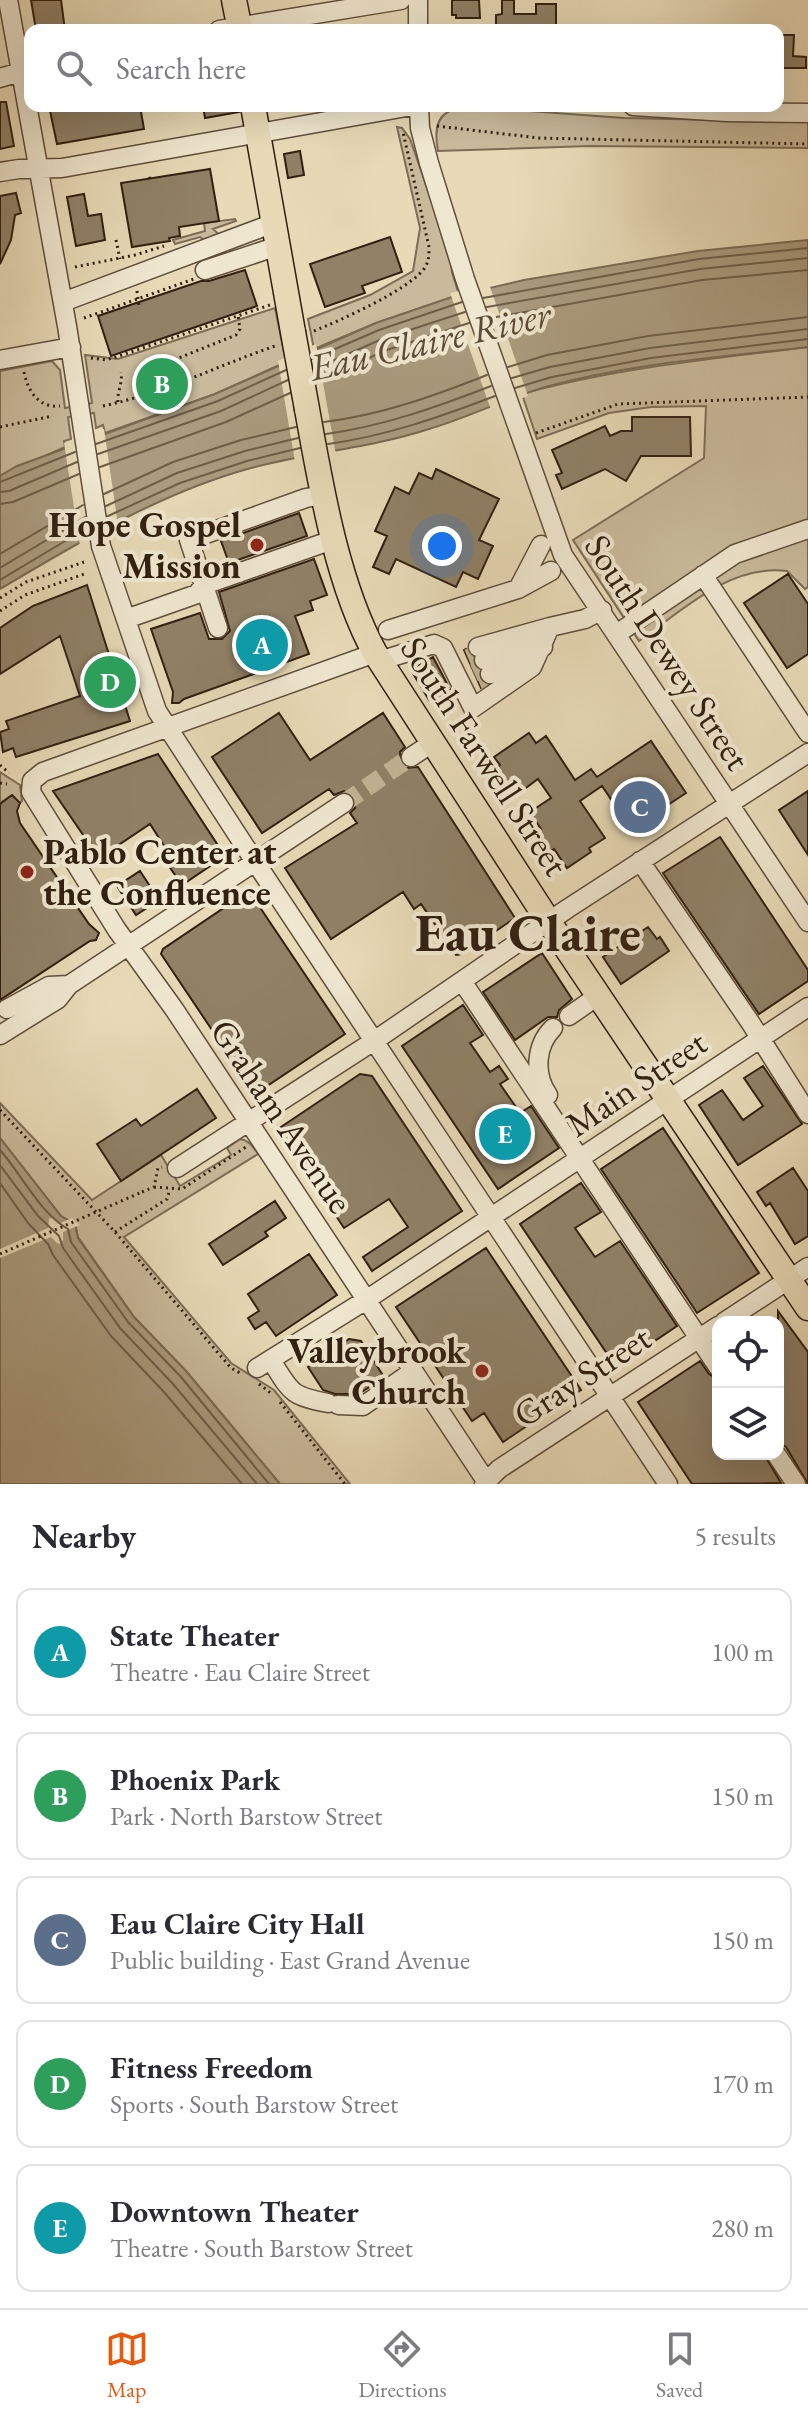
<!DOCTYPE html>
<html lang="en">
<head>
<meta charset="utf-8">
<style>
	body { margin:0; font-family:"EB Garamond",serif; background:#f7f7f7; color:#2b2b33 }
	.controls { position:absolute; right:24px; bottom:24px; display:grid; overflow:hidden; border-radius:16px; box-shadow:0 8px 32px #0002 }
	.controls button { width:72px; height:72px; display:grid; place-items:center; padding:0; border:0; border-bottom:2px solid #e1e1e2; background:#fff; color:#2b2b33; font:40px sans-serif }
	.you { position:absolute; left:442px; top:546px; width:28px; height:28px; margin:-20px; border:6px solid #fff; border-radius:50%; background:#1a73e8; box-shadow:0 0 0 12px #1a73e833 }
	.badge { display:grid; place-items:center; width:52px; height:52px; border-radius:50%; background:#ea580c; color:#fff; font-size:26px; font-weight:700 }
	.pin { position:absolute; translate:-50% -50%; border:4px solid #fff; box-shadow:0 2px 8px #0006 }
	.list { margin:0; padding:0; list-style:none }
	h2 { display:flex; justify-content:space-between; align-items:center; height:104px; margin:0; padding:0 32px; font-size:34px }
	h2 small { font-size:26px; font-weight:400; color:#7c7c81 }
	.list li { display:grid; grid-template-columns:52px 1fr auto; gap:24px; align-items:center; box-sizing:border-box; height:128px; margin:0 16px 16px; padding:0 16px; border:2px solid #e1e1e2; border-radius:16px }
	.list b { display:block; font-size:30px; white-space:nowrap }
	.list p { margin:0; font-size:26px; white-space:nowrap; color:#7c7c81 }
	.list em { font-size:26px; font-style:normal; color:#7c7c81 }
	.icon { flex:none; width:44px; height:44px; fill:none; stroke:currentColor; stroke-width:2; stroke-linecap:round; stroke-linejoin:round }
	.map { position:relative; flex:none; width:808px; height:1484px; overflow:hidden }
	.search { position:absolute; background:#fff; box-shadow:0 8px 32px #0002; left:24px; right:24px; top:24px; height:88px; display:flex; align-items:center; gap:20px; box-sizing:border-box; padding:0 28px; border-radius:16px; color:#7c7c81; font-size:30px }
	.sheet { height:824px; background:#fff }
	nav { display:flex; justify-content:space-around; align-items:center; box-sizing:border-box; height:112px; border-top:2px solid #e1e1e2; background:#fff; font-size:22px; color:#7c7c81 }
	nav a { display:grid; justify-items:center; gap:4px }
	nav .on { color:#ea580c }
	.map>svg:first-child { display:block }
	.green { fill:#c9ba9b; stroke:#7d6d56; stroke-width:2 }
	.water { fill:#aa9b7e; stroke:#7a6a52; stroke-width:2 }
	.pier { fill:#e8dab7 }
	.lines { fill:none; stroke-linecap:round; stroke-linejoin:round }
	.shore { stroke:#6e5e47; stroke-width:2 }
	.building { fill:#908167; stroke:#312010; stroke-width:2 }
	.minor-tunnel { stroke:#c3b596; stroke-width:18; stroke-dasharray:18 9; stroke-linecap:butt }
	.minor-casing { stroke:#5f4e3a; stroke-width:21 }
	.major-casing { stroke:#312010; stroke-width:27 }
	.path { stroke:#312010; stroke-width:3; stroke-dasharray:2 4; stroke-linecap:butt }
	.minor { stroke:#f0e7d0; stroke-width:18 }
	.major { stroke:#e8dab7; stroke-width:24 }
	.major-bridge-casing { stroke:#312010; stroke-width:27; stroke-linecap:butt }
	.path-bridge { stroke:#312010; stroke-width:3; stroke-dasharray:2 4; stroke-linecap:butt }
	.major-bridge { stroke:#e8dab7; stroke-width:24 }
	.poi-dot { fill:#8f2418; stroke:#f0e7d0; stroke-width:3 }
	.labels { text-anchor:middle; dominant-baseline:central; stroke-width:8; stroke-linejoin:round; paint-order:stroke }
	.poi-label { font-size:36px; font-weight:bold; fill:#312010; stroke:#f0e7d0; text-anchor:end }
	.street-label { font-size:36px; fill:#312010; stroke:#f0e7d0 }
	.water-label { font-size:38px; font-style:italic; fill:#5b4b36; stroke:#f0e7d0 }
	.town-label { font-size:52px; font-weight:bold; fill:#312010; stroke:#f0e7d0 }
</style>
</head>
<body>
<div class="map">
<svg width="808" height="1484" viewBox="0 0 808 1484">
	<rect width="100%" height="100%" fill="#e8dab7"/>
	<filter id="stains"><feTurbulence type="fractalNoise" baseFrequency=".0025" numOctaves="4"/><feColorMatrix values="0 0 0 0 .2 0 0 0 0 .09 0 0 0 0 .02 0 0 0 .5 -.17"/></filter>
	<radialGradient id="worn" r=".72"><stop offset=".6" stop-color="#630" stop-opacity="0"/><stop offset="1" stop-color="#630" stop-opacity=".3"/></radialGradient>
	<path class="green" d="M502 109 624 118 808 122V148L590 146 438 151C428 98 464 110 502 109Z
		M397 127 402 128 410 139 449 251 452 272 459 295 376 323 314 349 308 319 370 295 413 271 420 228Z
		M235 219 236 221 213 229 224 239 209 244 200 237 175 244 173 240 205 231 204 223Z
		M275 308 286 362 215 394 105 433 103 425 96 428 94 413 68 417 71 439 64 441 65 447 0 476V371L52 361 60 370 65 408 92 403 85 355 118 359Z
		M808 347V587L805 589 787 571C730 564 683 610 639 641L573 540 704 458 706 406 651 407 609 413 537 439 522 394C615 368 712 359 808 347Z
		M0 772 20 785 22 801 20 803 11 796 0 803Z
		M0 1103 92 1200 161 1155 180 1186 231 1155 227 1148 240 1139C249 1140 253 1147 258 1154L124 1237 231 1363 274 1390 350 1484H280L186 1371 134 1317 78 1237 75 1224 61 1216 0 1138Z"/>
	<path class="water" d="M808 240V347C722 357 633 363 549 386 508 397 470 417 429 429 371 448 310 452 251 468 160 493 81 541 0 589V476L17 466 215 394 376 323 452 297 524 280 698 251Z
		M0 1138 61 1216 75 1224 78 1238 134 1317 186 1371 280 1484H0Z"/>
	<path class="pier" d="M489 284 528 396 491 410 450 293Z
		M316 344 336 455 295 462 278 361Z
		M104 429 118 525 80 546 64 443Z
		M49 1218 55 1219 58 1224 72 1218 80 1225 63 1232V1240L60 1244 57 1243 51 1237 0 1258V1249L48 1228Z"/>
	<g class="lines">
		<path class="shore" d="M483 298 699 259 808 248
			M487 307 700 269 808 258
			M491 318 702 280 808 270
			M312 359 379 330 462 302
			M508 367 547 355 648 336 808 317
			M314 369 382 339 465 312
			M512 378 550 367 650 348 808 329
			M316 381 387 350 469 323
			M515 388 552 377 651 358 808 339
			M324 422C381 415 434 396 487 375
			M326 434C384 426 437 407 491 386
			M96 444 218 401 286 370
			M328 444C386 436 440 417 495 396
			M98 454 221 411 288 380
			M100 467 226 422 290 393
			M0 482 75 452
			M0 492 9 491 77 462
			M104 494 173 462 241 440 296 427
			M0 504 13 502 79 474
			M106 506 177 473 245 451 298 438
			M108 516 180 483 247 461 300 448
			M0 554 83 505
			M0 568 85 517
			M0 580 87 528
			M0 1150C22 1175 39 1212 68 1229L71 1242 128 1322 181 1377 269 1484
			M0 1165 38 1216 59 1236 63 1248 120 1328 173 1384 257 1484
			M0 1183 28 1223 48 1244 53 1255 111 1336 164 1392 242 1484"/>
	</g>
	<path class="building" d="M31 0H61L65 30H36Z
		M452 0H479L480 18H456V15H452Z
		M502 0H514V14H536V4H556V30H496V15L502 14Z
		M779 35H794L793 56 806 57V68H783L779 64Z
		M0 102H6L14 146 0 149Z
		M49 106H140L144 129 57 144Z
		M203 106H238L239 112 205 118Z
		M300 151 304 175 288 178 284 154Z
		M210 169 219 221 179 227 180 236 169 238 170 241 132 247 121 183Z
		M16 193 21 213 15 215 11 240 0 264V196Z
		M84 194 88 216 101 214 105 240 76 246 67 197Z
		M390 237 402 272 362 286 365 293 325 307 310 264Z
		M245 270 257 306 111 356 98 316 201 281H209Z
		M632 417H690L691 456H641L626 481 605 469 562 489 556 475 562 473 552 450 605 426 610 436 621 431H632Z
		M436 469 499 499 479 540 493 546 478 579 463 572 456 587 396 559 389 574 373 567 387 536 375 531 395 487 409 494 419 473 432 479Z
		M299 513 307 536 229 563 221 541Z
		M314 559 327 595 310 601 313 610 295 616 309 654 184 699 179 703H172L173 692 151 629 200 613 209 639H222L230 631 219 592Z
		M788 574 808 604V654L787 668 744 603Z
		M87 585 130 721 16 757 13 748 3 752 0 732 9 729 6 721 80 696 60 636 0 674V628L33 606Z
		M466 649 472 657 473 665 479 670V679L485 685 481 688 464 650Z
		M433 657 452 693 440 701 436 695 429 700 411 670Z
		M279 713 310 760 383 713 405 747 400 752 401 763 406 768 418 767 515 918 462 954 456 955 421 904 414 909 403 892 331 939 285 868 357 823 350 813 355 808 354 797 344 791 334 795 329 789 262 833 212 757Z
		M529 733 536 743 546 736 575 780 591 769 597 777 651 741 686 793 631 829 602 786 580 801 605 838 589 848 591 852 567 868 554 849 546 855 532 835 541 829 530 812 551 798 538 779 519 793 512 782 505 787 494 770 500 765 494 757Z
		M158 754 225 856 182 885 162 856 168 852 150 824 99 858 53 791Z
		M808 791V855L779 810Z
		M12 795 20 803 17 811 20 823 89 924 99 933 96 940 90 941 0 1000V804Z
		M720 837 808 970V981L759 1014 663 873Z
		M140 871 159 900 136 915 117 886Z
		M249 891 345 1034 255 1094 161 954 163 949Z
		M648 927 657 939 660 937 669 951 621 984 603 957Z
		M542 953 572 999 559 1010 557 1017H548L515 1040 483 992Z
		M463 1005 483 1035 470 1043 490 1072 499 1066 508 1079 500 1084 520 1113 531 1106 559 1148 498 1189 402 1046Z
		M763 1066 802 1124 738 1165 699 1105 722 1090 743 1120 763 1106 744 1078Z
		M360 1074 372 1076 462 1211 372 1271 363 1257 408 1227 389 1199 344 1228 278 1129Z
		M197 1089 216 1118 121 1181 97 1144 136 1119 141 1126Z
		M663 1128 759 1273 697 1313 601 1169Z
		M793 1168 808 1191V1236L795 1244 770 1203 766 1206 757 1192Z
		M581 1183 601 1212 575 1228 595 1257 620 1241 677 1326 616 1367 520 1224Z
		M275 1201 286 1218 265 1232 268 1236 223 1265 209 1244Z
		M486 1248 581 1390 503 1442 484 1413 472 1421 396 1307Z
		M309 1254 337 1295 276 1336 266 1322 255 1329 248 1318 259 1311 248 1294Z
		M778 1311 808 1352V1484L786 1447 778 1442Z
		M349 1339 361 1341 384 1377 359 1394H335L323 1390 308 1367Z
		M700 1361 709 1374 718 1379V1454H736L739 1459 747 1454H764L781 1483 692 1484 638 1402Z"/>
	<g class="lines">
		<path class="minor-tunnel" d="M468 658 480 653
			M474 673 487 667
			M481 687 493 682
			M344 803 411 757"/>
		<g class="minor-casing">
			<path id="minor" d="M8 0 67 326 101 546 157 711 246 848 668 1484
				M219 30 401 0
				M418 30V0
				M0 78 20 72
				M419 106 420 128 429 163 465 279 563 555 808 922
				M633 106 727 112 808 113
				M0 172 19 169 62 168 412 106
				M205 270 278 246
				M63 302 274 223
				M0 360 71 347
				M703 575 808 733
				M518 589 541 545
				M126 619 197 594 204 585 335 539
				M218 628 189 540 306 498 323 495
				M388 630 518 589 551 571
				M618 633 735 554 808 529
				M478 647 550 627
				M375 653 43 772 32 781 31 792 117 930 174 1009 488 1484
				M484 660 503 653 543 647
				M379 661 434 644 443 648 473 708 532 667 550 627 585 619 602 610
				M490 674 509 667H532
				M411 757 432 743
				M640 861 750 1022 808 1114
				M462 981 718 1367
				M7 1009 49 986 69 985
				M569 1016 599 995
				M0 1035 58 999 69 985 344 803
				M548 1095C534 1075 535 1046 553 1028
				M177 1168 374 1041 567 909 808 753
				M724 1322 808 1267
				M271 1360C291 1392 290 1396 328 1403
				M257 1368 366 1300 808 1007
				M338 1405 363 1406 413 1371
				M776 1454 796 1484
				M484 1484 499 1469 718 1326"/>
		</g>
		<g class="major-casing">
			<path id="major" d="M234 0 240 30
				M253 106 293 332
				M307 409C321 487 337 584 375 653L549 922 808 1308"/>
		</g>
		<path class="path" d="M437 126 539 138 808 144
			M149 177 150 179
			M116 240 120 259
			M75 267 135 255 164 246
			M137 291 139 307
			M84 318 194 279
			M314 331C341 320 406 291 423 270 429 263 429 256 429 247L403 132
			M91 358 106 360 116 357 270 305
			M24 372C28 392 39 408 60 406
			M148 396 145 382 149 370 236 335 240 329 238 315
			M118 402C117 391 123 383 121 372
			M103 406C164 393 217 366 275 346
			M0 427 53 416
			M536 433 618 404 808 397
			M0 598 26 582 84 562
			M0 611 25 595 87 573
			M0 765 9 773
			M0 783 7 784
			M0 1110 115 1232 231 1368 242 1374
			M154 1187 182 1189 246 1147
			M142 1192 154 1187 158 1168 162 1167
			M115 1232 167 1199 170 1189
			M259 1384 272 1394
			M280 1402 345 1484"/>
		<use href="#minor" class="minor"/>
		<use href="#major" class="major"/>
		<g class="major-bridge-casing">
			<path id="major-bridge" d="M293 332 307 409"/>
		</g>
		<path class="path-bridge" d="M0 1254 142 1192"/>
		<use href="#major-bridge" class="major-bridge"/>
	</g>
	<g class="poi-dot">
		<circle cx="257" cy="545" r="8"/>
		<circle cx="27" cy="872" r="8"/>
		<circle cx="482" cy="1371" r="8"/>
	</g>
	<g class="labels">
		<g class="poi-label">
			<text x="241" y="524">Hope Gospel<tspan x="241" dy="41">Mission</tspan></text>
			<text x="43" y="851" text-anchor="start">Pablo Center at<tspan x="43" dy="41">the Confluence</tspan></text>
			<text x="466" y="1350">Valleybrook<tspan x="466" dy="41">Church</tspan></text>
		</g>
		<g class="street-label">
			<text transform="translate(668 652) rotate(57)">South Dewey Street</text>
			<text transform="translate(485 756) rotate(57)">South Farwell Street</text>
			<text transform="translate(636 1083) rotate(-34)">Main Street</text>
			<text transform="translate(282 1116) rotate(56)">Graham Avenue</text>
			<text transform="translate(582 1376) rotate(-33)">Gray Street</text>
		</g>
		<g class="water-label">
			<text transform="translate(430 340) rotate(-13)">Eau Claire River</text>
		</g>
		<g class="town-label">
			<text x="528" y="932">Eau Claire</text>
		</g>
	</g>
	<rect width="100%" height="100%" filter="url(#stains)"/>
	<rect width="100%" height="100%" fill="url(#worn)"/>
</svg>
<div class="controls">
<button><svg class="icon" aria-label="locate" viewBox="0 0 24 24"><circle cx="12" cy="12" r="6"/><path d="M12 2v4M12 18v4M2 12h4M18 12h4"/></svg></button>
<button><svg class="icon" aria-label="layers" viewBox="0 0 24 24"><path d="M12 4l9 5-9 5-9-5zM3 14l9 5 9-5"/></svg></button>
</div>
<div class="you"></div>
<div class="pin badge" style="left:262px;top:645px;background:#0f9aa8">A</div>
<div class="pin badge" style="left:162px;top:384px;background:#2e9e5b">B</div>
<div class="pin badge" style="left:640px;top:807px;background:#5c6f8a">C</div>
<div class="pin badge" style="left:110px;top:682px;background:#2e9e5b">D</div>
<div class="pin badge" style="left:505px;top:1134px;background:#0f9aa8">E</div>
<div class="search"><svg class="icon" aria-label="search" viewBox="0 0 24 24"><circle cx="10" cy="10" r="6"/><path d="M15 15l6 6"/></svg>Search here</div>
</div>
<section class="sheet">
<h2>Nearby<small>5 results</small></h2>
<ul class="list">
<li><span class="badge" style="background:#0f9aa8">A</span><div><b>State Theater</b><p>Theatre · Eau Claire Street</p></div><em>100 m</em></li>
<li><span class="badge" style="background:#2e9e5b">B</span><div><b>Phoenix Park</b><p>Park · North Barstow Street</p></div><em>150 m</em></li>
<li><span class="badge" style="background:#5c6f8a">C</span><div><b>Eau Claire City Hall</b><p>Public building · East Grand Avenue</p></div><em>150 m</em></li>
<li><span class="badge" style="background:#2e9e5b">D</span><div><b>Fitness Freedom</b><p>Sports · South Barstow Street</p></div><em>170 m</em></li>
<li><span class="badge" style="background:#0f9aa8">E</span><div><b>Downtown Theater</b><p>Theatre · South Barstow Street</p></div><em>280 m</em></li>
</ul>
</section>
<nav>
<a class="on"><svg class="icon" aria-label="map" viewBox="0 0 24 24"><path d="M3 6l6-2 6 2 6-2v14l-6 2-6-2-6 2zM9 4v14M15 6v14"/></svg>Map</a>
<a><svg class="icon" aria-label="directions" viewBox="0 0 24 24"><path d="M12 3l9 9-9 9-9-9zM9 14v-3h6M13 9l2 2-2 2"/></svg>Directions</a>
<a><svg class="icon" aria-label="saved" viewBox="0 0 24 24"><path d="M7 4h10v16l-5-4-5 4z"/></svg>Saved</a>
</nav>
</body>
</html>
